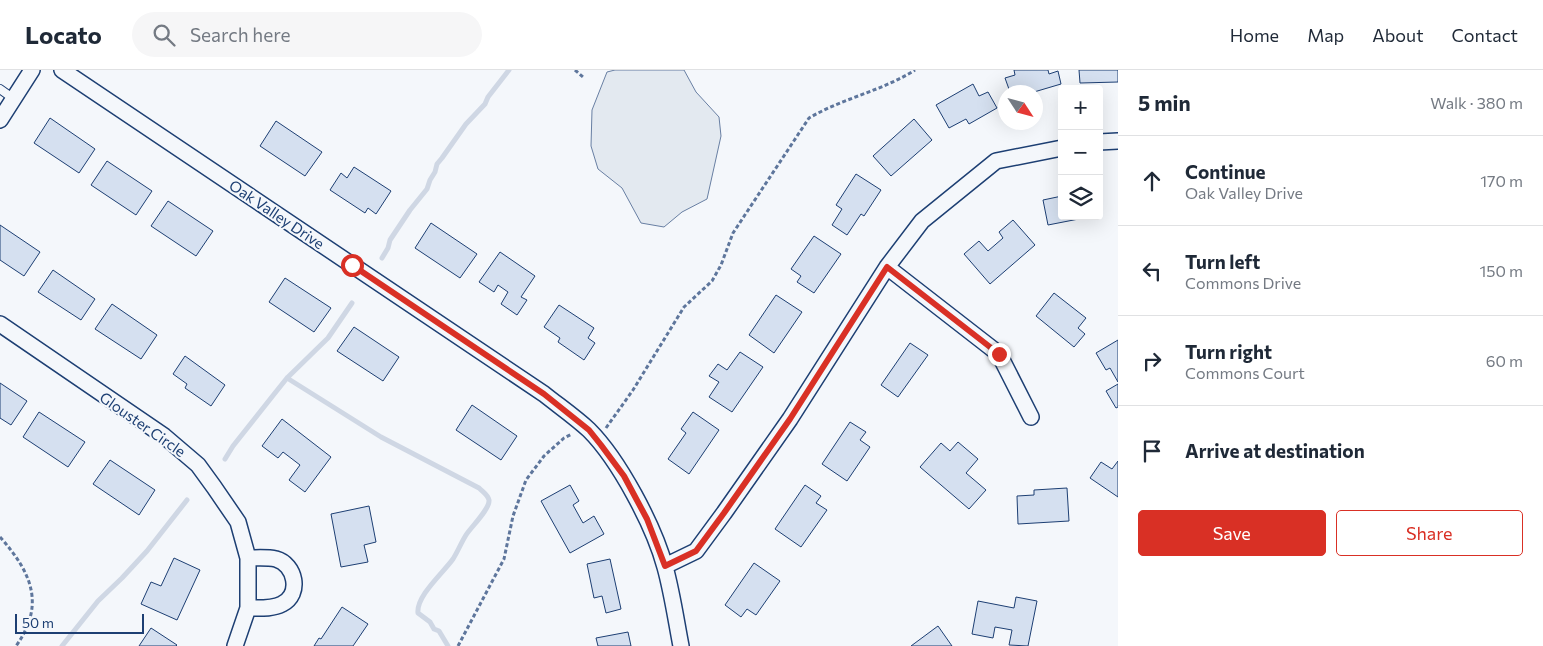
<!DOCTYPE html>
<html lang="en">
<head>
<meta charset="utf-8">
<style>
	body { margin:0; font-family:Commissioner,sans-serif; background:#f6f6f7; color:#1f2937 }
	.controls { position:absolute; right:15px; top:15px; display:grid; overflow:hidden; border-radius:5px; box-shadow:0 5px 20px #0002 }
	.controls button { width:45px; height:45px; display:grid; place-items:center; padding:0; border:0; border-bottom:1px solid #e0e1e3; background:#fff; color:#1f2937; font:25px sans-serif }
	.compass { position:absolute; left:998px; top:15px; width:45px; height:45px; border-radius:50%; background:#fff; box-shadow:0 5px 20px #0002; rotate:126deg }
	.scale { position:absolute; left:15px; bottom:12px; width:129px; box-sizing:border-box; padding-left:5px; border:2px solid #1d3f73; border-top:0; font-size:14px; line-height:18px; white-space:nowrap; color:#1d3f73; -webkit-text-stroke:4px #f4f7fb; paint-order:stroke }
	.stop { position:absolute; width:15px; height:15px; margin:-11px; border:4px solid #d93025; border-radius:50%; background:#fff }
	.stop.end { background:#d93025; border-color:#fff; box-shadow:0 1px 5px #0008 }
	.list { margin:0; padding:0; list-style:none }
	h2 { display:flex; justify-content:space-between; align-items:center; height:65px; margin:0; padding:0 20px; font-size:21px }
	h2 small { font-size:16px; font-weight:400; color:#747a83 }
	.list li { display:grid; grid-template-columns:32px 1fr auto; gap:15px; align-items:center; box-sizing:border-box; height:90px; padding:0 20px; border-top:1px solid #e0e1e3 }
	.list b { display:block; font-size:19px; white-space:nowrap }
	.list p { margin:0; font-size:16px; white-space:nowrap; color:#747a83 }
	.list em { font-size:16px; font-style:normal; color:#747a83 }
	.actions { display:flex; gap:10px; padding:15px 20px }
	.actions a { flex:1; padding:11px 0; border:1px solid #d93025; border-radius:5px; text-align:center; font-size:18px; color:#d93025 }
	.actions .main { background:#d93025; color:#fff }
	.icon { flex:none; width:28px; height:28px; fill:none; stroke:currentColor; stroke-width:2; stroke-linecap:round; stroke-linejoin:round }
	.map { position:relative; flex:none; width:1118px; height:576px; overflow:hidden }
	header { display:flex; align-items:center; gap:30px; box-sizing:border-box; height:70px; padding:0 25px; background:#fff; border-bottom:1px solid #e0e1e3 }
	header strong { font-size:24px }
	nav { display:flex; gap:28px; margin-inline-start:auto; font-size:18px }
	.search { width:350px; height:45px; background:#f6f6f7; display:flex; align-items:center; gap:12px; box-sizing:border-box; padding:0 18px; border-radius:28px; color:#747a83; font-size:19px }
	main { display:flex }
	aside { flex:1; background:#fff }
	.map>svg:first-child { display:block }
	.green { fill:#e3e9f0; stroke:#687fa3 }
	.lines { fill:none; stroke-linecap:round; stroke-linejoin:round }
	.stream { stroke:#cfd7e4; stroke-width:5 }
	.building { fill:#d5e0f0; stroke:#1d3f73 }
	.lane-casing { stroke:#1d3f73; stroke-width:10 }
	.street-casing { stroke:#1d3f73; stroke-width:18 }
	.path { stroke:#5e769c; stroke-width:3; stroke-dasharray:4 2.5; stroke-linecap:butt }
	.lane { stroke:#f4f7fb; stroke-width:8 }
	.street { stroke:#f4f7fb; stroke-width:15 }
	.route { stroke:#d93025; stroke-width:6 }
	.labels { text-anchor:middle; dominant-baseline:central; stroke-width:4; stroke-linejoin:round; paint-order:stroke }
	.street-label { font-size:15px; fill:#1d3f73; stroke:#f4f7fb }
</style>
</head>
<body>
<header>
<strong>Locato</strong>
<div class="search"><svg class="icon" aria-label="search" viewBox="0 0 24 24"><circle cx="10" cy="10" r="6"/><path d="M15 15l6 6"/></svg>Search here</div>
<nav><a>Home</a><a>Map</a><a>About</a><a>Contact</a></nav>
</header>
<main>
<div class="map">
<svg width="1118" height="576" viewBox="0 0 1118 576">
	<rect width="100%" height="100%" fill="#f4f7fb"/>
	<path class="green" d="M615 0H684L696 22 719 47 721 66 707 129 682 142 664 157 641 153 622 118 598 99 591 76 592 40 607 2Z"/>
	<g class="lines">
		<path class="stream" d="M382 188 388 178 390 170 410 140 427 119 430 110 435 102 437 94 442 88 466 54 485 34 488 27 509 0
			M287 308 381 367 479 418C483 422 488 425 489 430 490 439 471 457 466 465 461 473 458 481 453 489 443 503 416 526 418 543L430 552 434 559 439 561 448 576
			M225 389 233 376 275 323 287 308 328 268 352 233
			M62 576 98 531 122 508 147 481 187 430"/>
	</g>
	<path class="building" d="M1014 0H1048L1049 4 1058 1 1061 14 1034 22H1010L1005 8 1015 5Z
		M1079 0H1118V12L1080 13Z
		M973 14 979 26 988 22 997 38 969 54 966 49 949 58 936 35Z
		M50 48 95 79 79 103 34 73Z
		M914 49 932 70 891 106 873 86Z
		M276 51 322 82 305 106 260 76Z
		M107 91 152 121 136 145 91 115Z
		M354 97 391 121 376 144 368 138 365 143 330 120 341 103 347 108Z
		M856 104 881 120 864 146 861 144 847 165 832 155 842 139 836 135Z
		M1062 126V146H1094L1048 155 1043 130Z
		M168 131 213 161 196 186 151 156Z
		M1013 150 1035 175 990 214 964 184 979 171 988 181 1003 168 999 162Z
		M431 153 477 184 460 208 415 178Z
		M0 155 40 182 24 206 0 190Z
		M814 166 841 184 814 223 797 212 801 206 791 199Z
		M500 182 535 206 521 227 527 230 517 245 501 234 508 222 498 215 494 222 479 212Z
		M53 200 95 229 81 250 38 222Z
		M285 208 331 238 314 262 269 232Z
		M1054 223 1086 248 1078 258 1085 264 1074 277 1036 246Z
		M776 225 802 242 774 283 749 265Z
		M112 234 157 265 141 289 95 259Z
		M559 235 594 258 588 268 595 273 584 290 558 272 560 268 544 257Z
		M354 257 399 287 383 311 337 281Z
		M1118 270V312L1110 298 1106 300 1096 283Z
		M910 273 928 285 898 327 881 315Z
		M740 282 763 297 732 342 709 327 719 312 709 306 718 294 727 300Z
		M185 286 225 315 211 336 185 318 187 314 173 304Z
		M0 313 27 331 11 355 0 348Z
		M1118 314V337L1116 338 1106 321Z
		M472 335 517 366 501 390 456 360Z
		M39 342 85 372 68 397 23 367Z
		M693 342 719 360 689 404 668 389 686 363 681 359Z
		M282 349 331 387 305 422 289 410 300 395 283 382 278 388 262 376Z
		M850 352 866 362 860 370 870 377 847 411 822 394Z
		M958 372 978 389 966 403 986 420 969 439 920 397 941 373 950 381Z
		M110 390 155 420 139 445 93 414Z
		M1118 391V427L1090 408 1101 392 1112 399Z
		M570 415 579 431 573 435 583 453 594 446 604 464 570 483 541 431Z
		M805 415 821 426 816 433 827 440 801 477 775 459Z
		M1067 418 1069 451 1018 454 1017 426 1034 425V420Z
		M369 436 376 472 364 475 368 492 341 497 331 444Z
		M174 488 200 500 177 550 141 534 151 512 161 516Z
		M610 489 621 539 606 543 602 526 594 528 587 494Z
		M754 493 780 511 756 545 747 539 741 547 725 535Z
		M1016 527 1037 531 1028 576 1009 575 1012 560 995 557 993 568 972 564 978 531 1014 538Z
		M342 537 368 554 353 576H314L319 568 321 569Z
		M938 556 952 576H911Z
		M151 558 177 575 176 576H139Z
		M628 562 631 576H598L596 568Z"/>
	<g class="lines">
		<g class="lane-casing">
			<path id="lane" d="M0 19 14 29"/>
		</g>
		<g class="street-casing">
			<path id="street" d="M62 0 544 324C559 336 575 347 589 360 619 390 654 456 665 497 672 522 676 550 681 576
				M0 50 32 0
				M1099 72 1118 71
				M887 197 999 284 1031 347
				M0 254 164 366 198 395 214 417 238 452 248 488V538L235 576
				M665 496 696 481 724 443 790 349 887 197 922 151 996 91 1062 78
				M248 538C259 538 273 539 282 534 302 524 295 494 276 489 267 487 257 488 248 488"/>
		</g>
		<path class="path" d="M575 0 583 7
			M606 358 633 320 684 237 712 211 721 195 733 163 809 48C843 28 882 21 915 0
			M0 467C31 502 46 534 16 576
			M458 576 504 489 513 446 526 410 544 386 564 368 572 364"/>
		<use href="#lane" class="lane"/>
		<use href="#street" class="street"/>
	</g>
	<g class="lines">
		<path class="route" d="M352 195 544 324 589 360 601 375 624 406 647 449 665 496 696 481 724 443 790 349 887 197 999 284"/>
	</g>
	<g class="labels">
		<g class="street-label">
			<text transform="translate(277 144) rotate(34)">Oak Valley Drive</text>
			<text transform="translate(143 354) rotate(35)">Glouster Circle</text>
		</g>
	</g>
</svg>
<div class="controls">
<button>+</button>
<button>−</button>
<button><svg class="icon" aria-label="layers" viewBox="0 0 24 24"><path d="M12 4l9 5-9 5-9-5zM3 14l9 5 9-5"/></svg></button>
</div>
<svg class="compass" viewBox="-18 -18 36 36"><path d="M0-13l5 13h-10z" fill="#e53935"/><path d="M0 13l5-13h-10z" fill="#747a83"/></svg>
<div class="scale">50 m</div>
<div class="stop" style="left:352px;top:195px"></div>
<div class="stop end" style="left:999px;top:284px"></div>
</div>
<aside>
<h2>5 min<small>Walk · 380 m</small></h2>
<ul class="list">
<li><svg class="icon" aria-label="ahead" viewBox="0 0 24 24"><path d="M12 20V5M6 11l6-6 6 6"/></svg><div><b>Continue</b><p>Oak Valley Drive</p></div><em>170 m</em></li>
<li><svg class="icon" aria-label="left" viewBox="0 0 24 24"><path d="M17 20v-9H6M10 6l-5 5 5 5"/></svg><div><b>Turn left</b><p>Commons Drive</p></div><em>150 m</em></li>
<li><svg class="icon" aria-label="right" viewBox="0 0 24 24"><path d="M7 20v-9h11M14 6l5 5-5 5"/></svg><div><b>Turn right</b><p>Commons Court</p></div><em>60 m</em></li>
<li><svg class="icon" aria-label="arrive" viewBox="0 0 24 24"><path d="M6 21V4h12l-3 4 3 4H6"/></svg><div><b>Arrive at destination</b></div></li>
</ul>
<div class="actions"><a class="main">Save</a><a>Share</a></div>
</aside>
</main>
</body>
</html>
